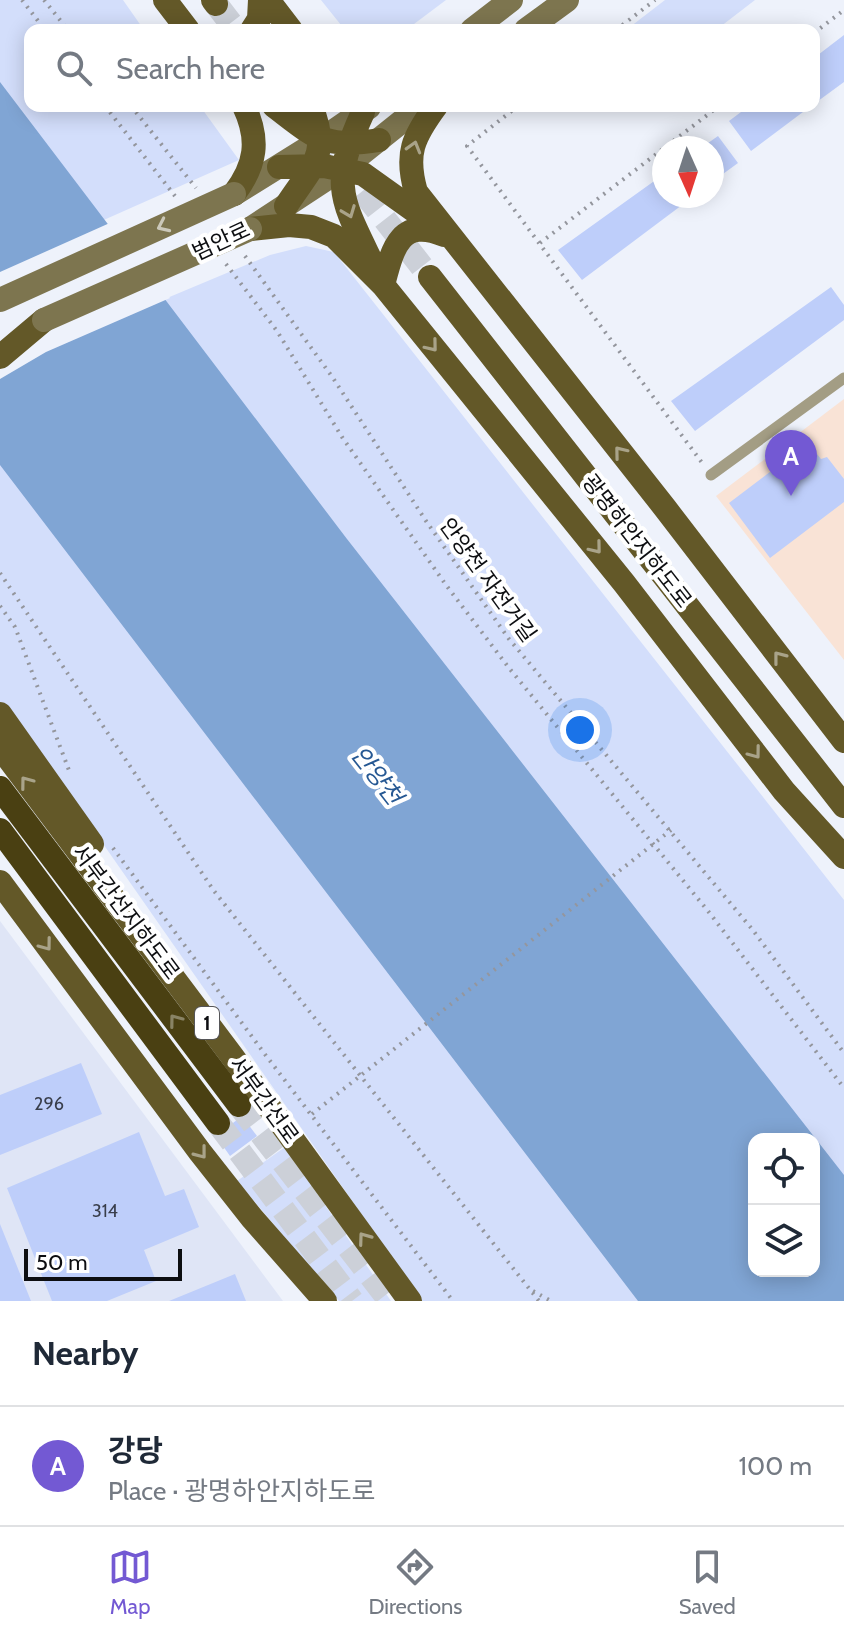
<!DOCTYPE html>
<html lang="en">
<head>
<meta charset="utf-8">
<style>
	body { margin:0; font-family:Cabin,"Noto Sans KR",sans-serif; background:#f2f2f3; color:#1f2937 }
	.controls { position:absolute; right:24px; bottom:24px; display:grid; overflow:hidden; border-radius:16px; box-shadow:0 4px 20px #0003 }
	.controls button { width:72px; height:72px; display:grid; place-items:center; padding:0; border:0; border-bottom:2px solid #e0e1e3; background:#fff; color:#1f2937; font:40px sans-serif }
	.compass { position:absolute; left:652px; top:136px; width:72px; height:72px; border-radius:50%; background:#fff; box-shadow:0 4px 20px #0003; rotate:177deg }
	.scale { position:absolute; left:24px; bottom:20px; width:158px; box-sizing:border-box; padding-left:8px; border:4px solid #0d0e11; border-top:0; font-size:22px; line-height:28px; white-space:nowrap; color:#0d0e11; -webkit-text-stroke:6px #fff; paint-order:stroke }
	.you { position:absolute; left:580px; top:730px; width:28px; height:28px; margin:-20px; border:6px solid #fff; border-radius:50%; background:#1a73e8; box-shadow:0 0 0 12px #1a73e833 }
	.badge { display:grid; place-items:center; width:52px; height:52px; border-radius:50%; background:#7359d3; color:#fff; font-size:26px; font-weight:700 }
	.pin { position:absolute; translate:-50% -66px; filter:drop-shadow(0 2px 4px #0008) }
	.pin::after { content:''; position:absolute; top:42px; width:28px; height:24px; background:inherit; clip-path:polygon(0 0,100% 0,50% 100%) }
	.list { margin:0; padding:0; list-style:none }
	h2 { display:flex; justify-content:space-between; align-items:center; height:104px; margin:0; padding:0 32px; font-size:34px }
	h2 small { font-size:26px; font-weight:400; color:#747a83 }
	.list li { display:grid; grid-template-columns:52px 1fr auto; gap:24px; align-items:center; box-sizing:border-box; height:120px; padding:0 32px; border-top:2px solid #e0e1e3 }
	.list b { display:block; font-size:30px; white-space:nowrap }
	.list p { margin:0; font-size:26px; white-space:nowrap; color:#747a83 }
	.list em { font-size:26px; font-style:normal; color:#747a83 }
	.icon { flex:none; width:44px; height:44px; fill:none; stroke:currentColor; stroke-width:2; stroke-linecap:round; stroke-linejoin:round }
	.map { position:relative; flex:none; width:844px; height:1301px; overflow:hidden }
	.search { position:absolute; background:#fff; box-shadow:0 4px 20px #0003; left:24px; right:24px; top:24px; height:88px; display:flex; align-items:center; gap:20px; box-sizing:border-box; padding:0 28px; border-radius:16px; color:#747a83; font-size:30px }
	.sheet { height:224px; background:#fff }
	nav { display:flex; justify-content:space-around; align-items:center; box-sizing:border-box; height:112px; border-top:2px solid #e0e1e3; background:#fff; font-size:22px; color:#747a83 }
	nav a { display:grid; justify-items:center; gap:4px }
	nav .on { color:#7359d3 }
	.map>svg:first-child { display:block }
	.built { fill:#dfe5f6 }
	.education { fill:#f9e3d6 }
	.green { fill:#d3defb; fill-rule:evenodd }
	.water { fill:#80a5d4; fill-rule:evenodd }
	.pier { fill:#eef2fb }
	.building { fill:#becefa }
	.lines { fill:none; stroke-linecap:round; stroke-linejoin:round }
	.primary-tunnel { stroke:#ccd0d8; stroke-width:24; stroke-dasharray:24 12; stroke-linecap:butt }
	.highway-tunnel { stroke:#ccd0d8; stroke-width:24; stroke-dasharray:24 12; stroke-linecap:butt }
	.path { stroke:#94969d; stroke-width:4; stroke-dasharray:2 6; stroke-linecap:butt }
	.lane { stroke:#a39d84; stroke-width:11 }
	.secondary { stroke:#7d754f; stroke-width:24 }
	.primary { stroke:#635828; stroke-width:24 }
	.highway { stroke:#4a4012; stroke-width:24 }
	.secondary-bridge { stroke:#7d754f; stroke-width:24 }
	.oneway { stroke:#a9a389 }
	.oneway2 { stroke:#cbc8b9 }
	.oneway3 { stroke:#898365 }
	.labels { text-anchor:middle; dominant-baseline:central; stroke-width:8; stroke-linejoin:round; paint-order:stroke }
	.number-label { font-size:18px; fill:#393e4b }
	.shield { fill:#fff; stroke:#565658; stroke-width:2 }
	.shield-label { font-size:20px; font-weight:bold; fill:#0d0e11 }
	.street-label { font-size:22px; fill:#0d0e11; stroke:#fff }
	.water-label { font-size:24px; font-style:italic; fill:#265893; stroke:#fff }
</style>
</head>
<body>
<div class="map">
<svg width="844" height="1301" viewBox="0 0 844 1301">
	<rect width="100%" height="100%" fill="#eef2fb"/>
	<path class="built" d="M0 921 283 1301H0Z"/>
	<path class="education" d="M844 399V660L716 496Z"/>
	<path class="green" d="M0 0H123L144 30H30V106H200L239 160 0 266Z
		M321 0H446L406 30H345Z
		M665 0H755L716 30H626Z
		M306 246 334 252 844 900V1301H422L62 785 0 704V368L270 255ZM754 1139H814V1271H754Z
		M285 1147 391 1301H339L237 1181Z"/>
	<path class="water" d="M0 82 347 539 844 1175V1301H638L0 465ZM754 1139H814V1271H754Z"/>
	<path class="pier" d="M112 222 170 298 46 352 0 379V272Z"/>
	<path class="building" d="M844 35V82L814 104V58Z
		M749 106H811L751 151 729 121Z
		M718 136 738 163 712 182V148H701Z
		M664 174V196H694L582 280 558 250Z
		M831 287 844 305V320L695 431 671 401Z
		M808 443 821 459 827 457 844 479V502L770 558 729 503Z
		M81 1063 102 1114 0 1155V1095Z
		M242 1116 257 1136 230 1156 216 1136Z
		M139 1132 165 1196 184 1189 199 1227 144 1250 156 1281 107 1301H52L7 1188Z
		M0 1224 31 1301H0Z
		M235 1274 246 1301H169Z"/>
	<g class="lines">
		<path class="primary-tunnel" d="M216 4 236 30
			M296 106 430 277"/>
		<path class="highway-tunnel" d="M239 1105 390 1301
			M218 1123 352 1301"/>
		<path class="path" d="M22 0 45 30
			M44 0 68 30
			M616 30 655 0
			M814 33 844 10
			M105 106 175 196
			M131 106 196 188
			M518 106 467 146 703 464
			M540 243 719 106
			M245 256 333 378 426 521 509 639 752 929 844 1053
			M226 264 277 331 342 437 446 585 509 668 708 911 844 1088
			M0 573 214 891 539 1301
			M0 606 15 627 70 773
			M113 848 264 1053 453 1301
			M312 1114 671 830
			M533 1291 551 1301"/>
		<path class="lane" d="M711 475 844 378"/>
		<path class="secondary" d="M472 30 511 0
			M526 30 567 0
			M234 194 321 140 369 107
			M250 229 346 166 421 106"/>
		<path class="primary" d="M165 0 188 30
			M213 0 216 4
			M268 0 291 30
			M252 30 259 19 260 0
			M274 106C316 138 324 149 379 140
			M436 106C413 137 405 154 416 192L665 508 844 741
			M363 112C329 187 341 198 375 269
			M279 167 324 166 363 174 426 219
			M234 194C256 165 260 140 244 106
			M286 206C312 166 331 155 311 106
			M250 229 289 225 311 227 334 236 383 285 624 583 784 791 844 857
			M430 277 844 806
			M383 285C392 251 399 216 444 235
			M0 357 44 320
			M0 714 92 844
			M0 747 232 1056 410 1301
			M0 882 200 1152 252 1218 325 1301"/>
		<path class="highway" d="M0 788 239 1105
			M0 830 218 1123"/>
		<path class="secondary-bridge" d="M0 300 234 194
			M44 320 250 229"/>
	</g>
	<defs><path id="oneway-chevron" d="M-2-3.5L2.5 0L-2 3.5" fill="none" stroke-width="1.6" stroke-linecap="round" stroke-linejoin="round" transform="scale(2)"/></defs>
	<g class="oneway">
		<use href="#oneway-chevron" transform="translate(414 147) rotate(-74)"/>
		<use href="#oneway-chevron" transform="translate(349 212) rotate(69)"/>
		<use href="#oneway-chevron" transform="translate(432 346) rotate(51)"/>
		<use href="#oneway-chevron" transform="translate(620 452) rotate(-129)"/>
		<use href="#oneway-chevron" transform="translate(596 548) rotate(51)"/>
		<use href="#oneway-chevron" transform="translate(779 657) rotate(-128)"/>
		<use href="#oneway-chevron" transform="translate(755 753) rotate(53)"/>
		<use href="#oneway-chevron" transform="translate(26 782) rotate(-127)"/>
		<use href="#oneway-chevron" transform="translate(46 945) rotate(53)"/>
		<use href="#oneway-chevron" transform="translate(201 1153) rotate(52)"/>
		<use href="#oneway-chevron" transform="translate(364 1238) rotate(-126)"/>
	</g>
	<use class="oneway2" href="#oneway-chevron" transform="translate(163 226) rotate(155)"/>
	<use class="oneway3" href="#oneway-chevron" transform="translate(175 1020) rotate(-127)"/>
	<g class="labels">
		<g class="number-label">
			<text x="49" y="1104">296</text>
			<text x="105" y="1211">314</text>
		</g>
		<rect class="shield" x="195" y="1007" width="24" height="32" rx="6"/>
		<g class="shield-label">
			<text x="207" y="1023">1</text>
		</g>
		<g class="street-label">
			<text transform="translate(221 241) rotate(-25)">범안로</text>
			<text transform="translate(637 541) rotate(52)">광명하안지하도로</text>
			<text transform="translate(488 580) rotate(54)">안양천 자전거길</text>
			<text transform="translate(126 912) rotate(53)">서부간선지하도로</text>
			<text transform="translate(264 1100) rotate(54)">서부간선로</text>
		</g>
		<g class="water-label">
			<text transform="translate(377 775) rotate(52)">안양천</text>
		</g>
	</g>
</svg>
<div class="controls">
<button><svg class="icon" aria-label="locate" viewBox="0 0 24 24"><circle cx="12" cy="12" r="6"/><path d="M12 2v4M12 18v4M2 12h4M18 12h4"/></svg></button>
<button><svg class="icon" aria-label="layers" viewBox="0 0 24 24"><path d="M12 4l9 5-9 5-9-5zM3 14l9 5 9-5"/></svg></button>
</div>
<svg class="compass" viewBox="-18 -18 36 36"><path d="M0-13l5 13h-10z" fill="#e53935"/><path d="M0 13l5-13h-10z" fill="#747a83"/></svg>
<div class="scale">50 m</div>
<div class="you"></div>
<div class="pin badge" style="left:791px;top:496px">A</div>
<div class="search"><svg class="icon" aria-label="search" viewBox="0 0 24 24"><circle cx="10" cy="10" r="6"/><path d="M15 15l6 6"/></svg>Search here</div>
</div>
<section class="sheet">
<h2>Nearby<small></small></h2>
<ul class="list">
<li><span class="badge">A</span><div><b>강당</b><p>Place · 광명하안지하도로</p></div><em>100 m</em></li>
</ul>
</section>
<nav>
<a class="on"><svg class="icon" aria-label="map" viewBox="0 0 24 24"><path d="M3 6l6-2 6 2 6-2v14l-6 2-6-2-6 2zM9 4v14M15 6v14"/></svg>Map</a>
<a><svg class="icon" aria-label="directions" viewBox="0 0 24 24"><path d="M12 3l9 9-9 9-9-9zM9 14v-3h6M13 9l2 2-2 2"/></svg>Directions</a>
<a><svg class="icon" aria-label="saved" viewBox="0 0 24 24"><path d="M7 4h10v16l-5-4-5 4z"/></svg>Saved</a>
</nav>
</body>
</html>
